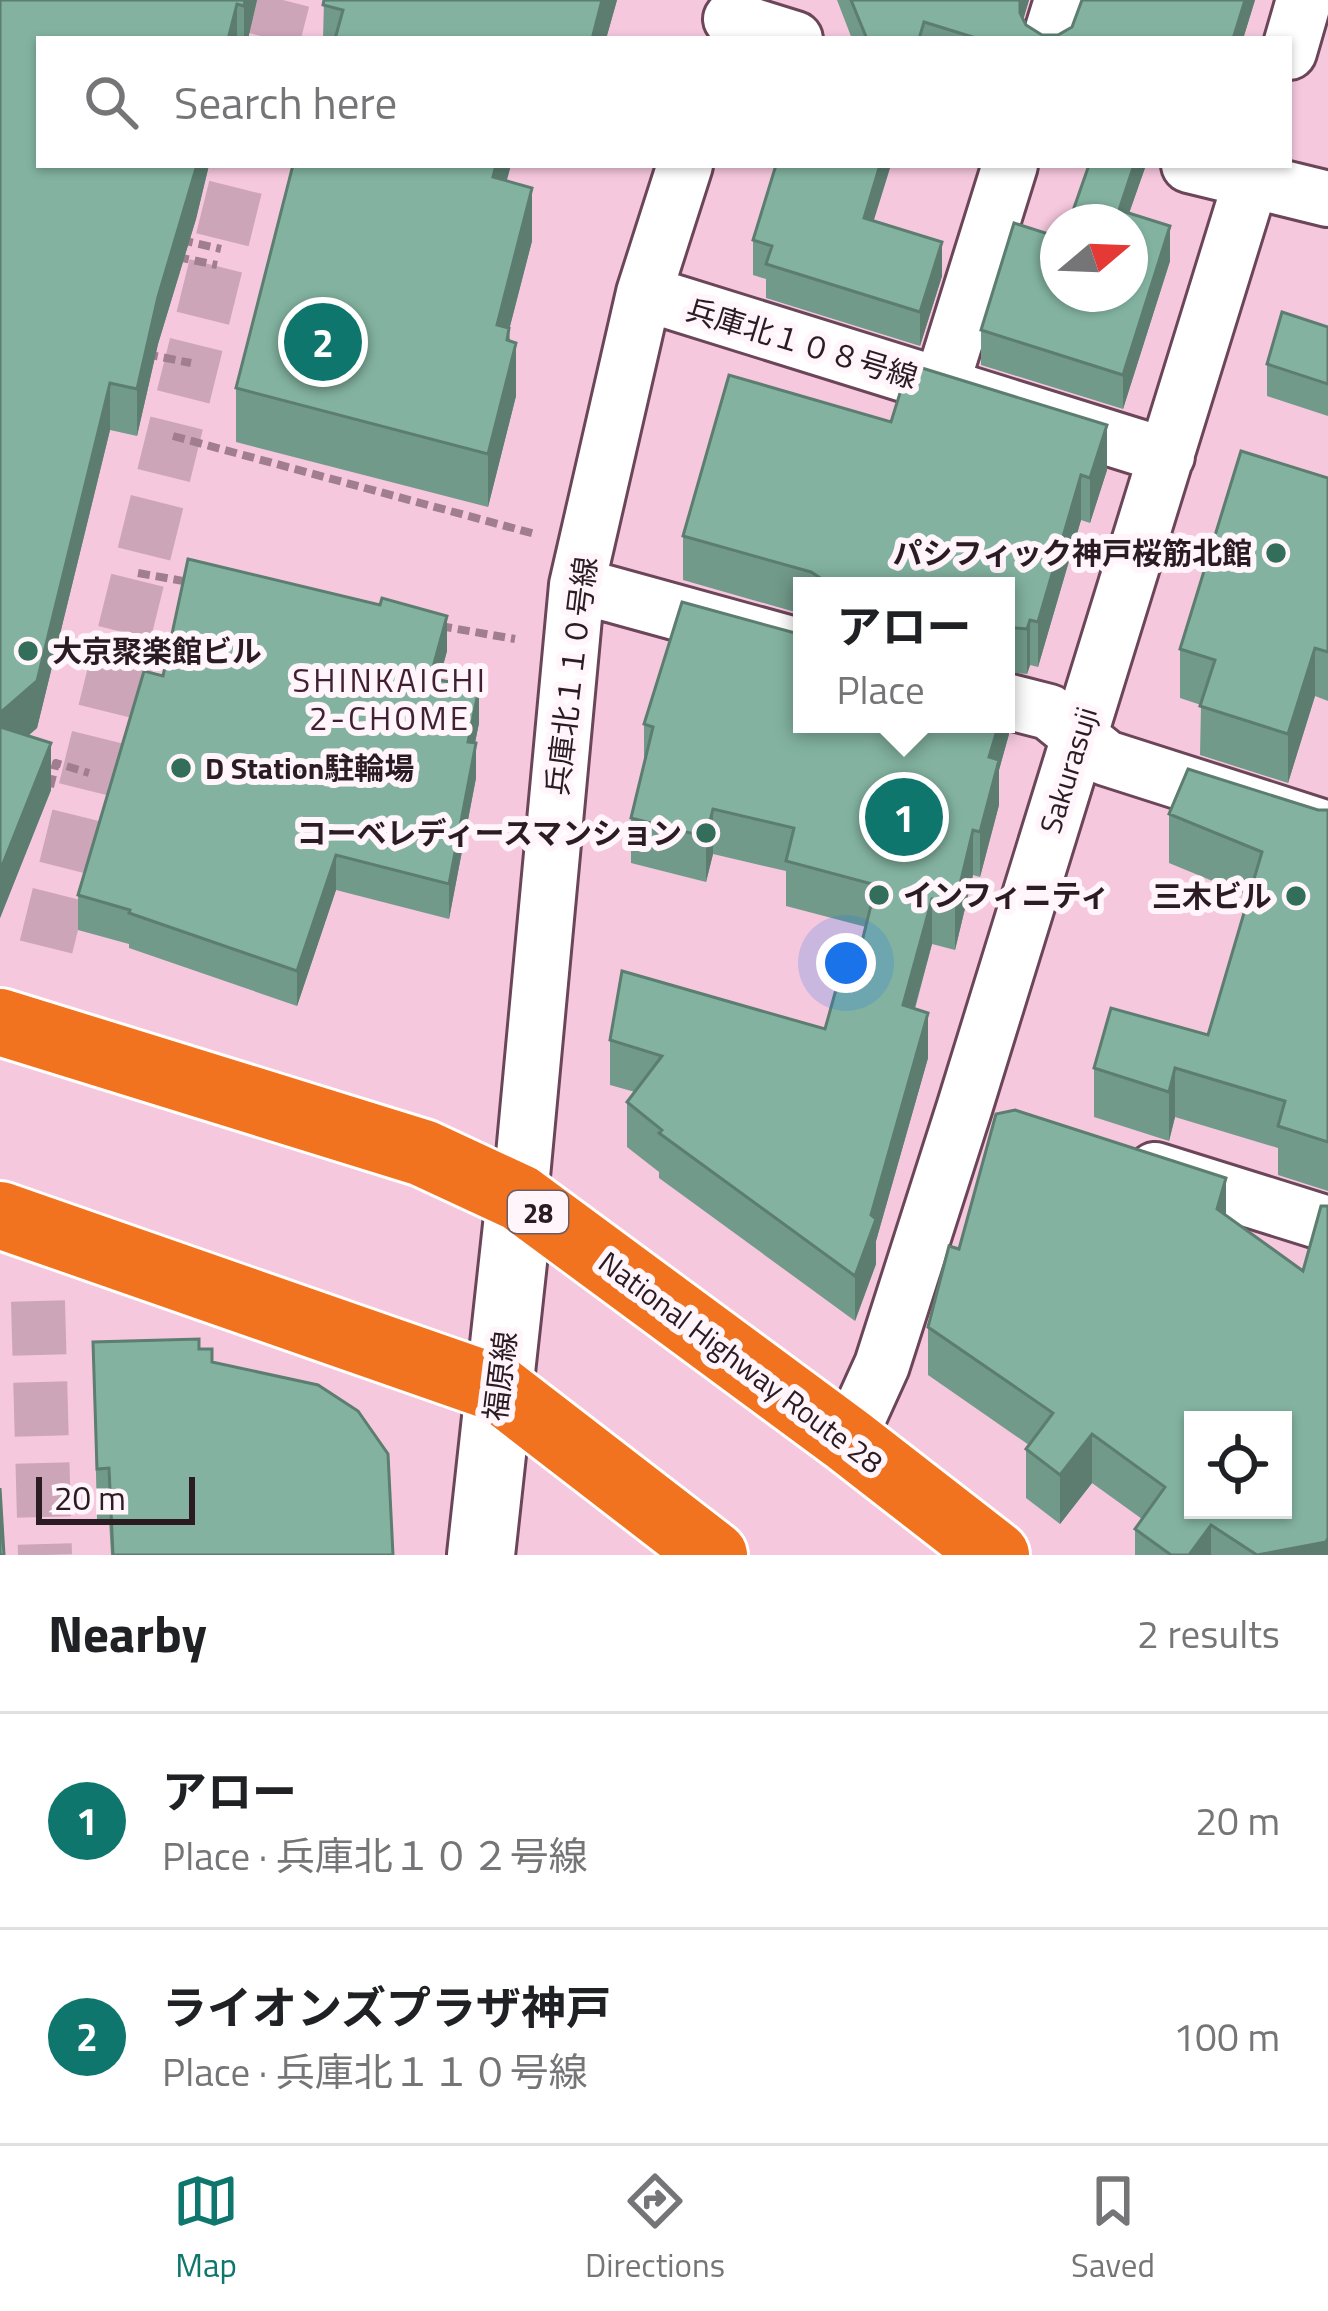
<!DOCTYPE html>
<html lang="en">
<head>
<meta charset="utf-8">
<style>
	body { margin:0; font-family:"Titillium Web","Noto Sans JP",sans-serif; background:#f6f6f6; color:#202124 }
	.controls { position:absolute; right:36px; bottom:36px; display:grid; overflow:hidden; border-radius:0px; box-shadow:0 3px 9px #0004 }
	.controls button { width:108px; height:108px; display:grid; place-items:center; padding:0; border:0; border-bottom:3px solid #e0e0e0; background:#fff; color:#202124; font:60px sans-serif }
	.compass { position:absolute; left:1040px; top:204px; width:108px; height:108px; border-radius:50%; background:#fff; box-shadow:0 3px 9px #0004; rotate:71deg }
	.scale { position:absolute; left:36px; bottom:30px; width:159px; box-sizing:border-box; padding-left:12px; border:6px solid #2b1b23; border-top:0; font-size:33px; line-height:42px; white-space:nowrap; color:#2b1b23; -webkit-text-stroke:9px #fff5fa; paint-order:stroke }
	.you { position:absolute; left:846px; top:963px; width:42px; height:42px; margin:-30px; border:9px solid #fff; border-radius:50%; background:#1a73e8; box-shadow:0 0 0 18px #1a73e833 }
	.badge { display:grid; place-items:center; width:78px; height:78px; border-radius:50%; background:#0f766e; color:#fff; font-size:39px; font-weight:700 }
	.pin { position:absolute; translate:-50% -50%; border:6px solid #fff; box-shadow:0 3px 12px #0006 }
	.popup { position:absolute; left:793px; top:577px; width:222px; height:156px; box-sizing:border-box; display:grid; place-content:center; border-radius:0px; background:#fff; filter:drop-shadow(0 3px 9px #0005); font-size:39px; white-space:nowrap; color:#757577 }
	.popup b { font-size:45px; color:#202124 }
	.popup::after { content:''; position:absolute; left:50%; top:100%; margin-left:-24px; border:24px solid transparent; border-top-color:#fff }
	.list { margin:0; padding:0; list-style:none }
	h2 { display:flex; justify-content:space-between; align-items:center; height:156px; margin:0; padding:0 48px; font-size:51px }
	h2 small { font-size:39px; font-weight:400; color:#757577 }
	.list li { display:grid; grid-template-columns:78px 1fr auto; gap:36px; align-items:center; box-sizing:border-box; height:216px; padding:0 48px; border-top:3px solid #e0e0e0 }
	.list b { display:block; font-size:45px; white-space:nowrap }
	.list p { margin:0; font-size:39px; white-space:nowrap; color:#757577 }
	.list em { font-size:39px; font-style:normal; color:#757577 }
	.icon { flex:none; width:66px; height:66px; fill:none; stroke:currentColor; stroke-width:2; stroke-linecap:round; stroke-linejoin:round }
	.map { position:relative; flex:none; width:1328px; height:1555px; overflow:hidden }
	.search { position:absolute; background:#fff; box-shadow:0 3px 9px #0004; left:36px; right:36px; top:36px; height:132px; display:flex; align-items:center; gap:30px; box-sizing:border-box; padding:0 42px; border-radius:0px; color:#757577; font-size:45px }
	.sheet { height:588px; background:#fff }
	nav { display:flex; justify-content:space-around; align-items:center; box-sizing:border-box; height:168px; border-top:3px solid #e0e0e0; background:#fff; font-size:33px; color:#757577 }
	nav a { display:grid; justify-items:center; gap:6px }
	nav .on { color:#0f766e }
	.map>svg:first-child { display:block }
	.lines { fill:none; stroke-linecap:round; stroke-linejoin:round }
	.street-tunnel { stroke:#cda5b9; stroke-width:54; stroke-dasharray:54 27; stroke-linecap:butt }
	.street-casing { stroke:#6b4659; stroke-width:60 }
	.secondary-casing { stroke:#6b4659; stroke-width:72 }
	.highway-casing { stroke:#fff; stroke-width:72 }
	.path { stroke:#a07e8f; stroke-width:8; stroke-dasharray:12 6; stroke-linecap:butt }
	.street { stroke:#fff; stroke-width:54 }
	.secondary { stroke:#fff; stroke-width:66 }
	.highway { stroke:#f1721f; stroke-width:66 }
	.wall { fill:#719a8a }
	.shaded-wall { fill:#5c7d70 }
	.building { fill:#83b3a0; stroke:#5c7d70; stroke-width:3; fill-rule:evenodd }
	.poi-dot { fill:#326e59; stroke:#fff5fa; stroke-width:4.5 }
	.labels { text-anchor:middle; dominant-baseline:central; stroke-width:12; stroke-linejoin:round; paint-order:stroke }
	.shield { fill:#fff5fa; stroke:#6b5c64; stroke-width:3 }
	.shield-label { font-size:27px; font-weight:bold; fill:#2b1b23 }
	.street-label { font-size:30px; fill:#2b1b23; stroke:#fff5fa }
	.poi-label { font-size:30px; font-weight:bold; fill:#2b1b23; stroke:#fff5fa; text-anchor:end }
	.neighbourhood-label { font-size:33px; letter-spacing:3px; fill:#411f32; stroke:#fff5fa }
</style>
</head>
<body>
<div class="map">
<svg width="1328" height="1555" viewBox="0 0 1328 1555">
	<rect width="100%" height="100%" fill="#f6c8de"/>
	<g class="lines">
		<path class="street-tunnel" d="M273 39 283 0
			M46 947 241 165
			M38 1301 45 1555"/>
		<g class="street-casing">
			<path id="street" d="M731 19 795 39
				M1050 39 1062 0
				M1289 52 1304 0
				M1189 165 1328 199
				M644 293 1167 456
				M941 386 1010 165
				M577 585 802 647
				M1006 701 1049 712 1106 758 1328 829
				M1155 1170 1328 1224
				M520 1198 577 585 644 293 685 165
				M848 1440 882 1365 964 1109 1256 165"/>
		</g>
		<g class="secondary-casing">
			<path id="secondary" d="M481 1555 520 1198"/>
		</g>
		<g class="highway-casing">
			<path id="highway" d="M0 1022 423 1153 520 1198 848 1440 996 1555
				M0 1215 499 1389 714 1555"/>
		</g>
		<path class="path" d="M181 240 221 249
			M177 257 217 265
			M146 354 191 363
			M173 436 535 534
			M138 573 189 582
			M440 626 515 639
			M50 787 56 763 89 773"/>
		<use href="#street" class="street"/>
		<use href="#secondary" class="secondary"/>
		<use href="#highway" class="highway"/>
	</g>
	<path class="wall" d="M0 0H257L248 39H39V165H209L196 219 158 344 137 436 110 430 37 728 28 736 51 790 0 918Z
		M324 0H617L606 39H323Z
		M837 0H1029L1023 19 1026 25 1042 35H1058L1255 0 1243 39H852Z
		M293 165H511L506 181 532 241 509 330 516 396 488 507 236 442V388Z
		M1146 165 1129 213 1170 261 1123 409 981 365V330L1058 294Z
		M874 220 942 276 920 346 766 298V279L753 275V240Z
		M1328 327V416L1267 396V364Z
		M891 422 1107 470 1090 523 1081 520 1038 667 1030 665 1027 674 1006 672V586H802V614L683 580V536Z
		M1328 478V701L1315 696 1288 783 1200 755 1201 705 1180 698V649Z
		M447 651 439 680 479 723 475 743 476 778 449 919 336 890 297 1006 129 948V944L78 930V895L163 676Z
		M644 724 1009 734 999 770V805L980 877 973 875 955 950 932 944 915 1009 928 1058 876 1241V1264L855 1321 659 1178V1172L627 1147V1102L635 1092 610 1085V1040L825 1029 850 990 866 927 786 906V871L713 854 706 882 631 863V818L644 765Z
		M1328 810V1191L1278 1175V1148L1175 1117 1169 1141 1094 1117V1068L1208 1035 1249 896 1169 863V814Z
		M1226 1216 1303 1271 1328 1555H1135V1529L1142 1519 1092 1483 1060 1524 1026 1498V1449L1029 1445 928 1375V1327L959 1249Z
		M93 1342 199 1349 393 1555H111L109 1519H97Z"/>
	<path class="shaded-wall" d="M245 0H257L248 39H244V6Z
		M602 0H617L606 39H592Z
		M1020 0H1029L1020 31Z
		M1245 0H1255L1243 39H1233Z
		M237 4V39H228Z
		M197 165H209L196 219 158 344 137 436V389L158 297Z
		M496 165H511L493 231V177Z
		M880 165H891L864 252V218Z
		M1134 165H1146L1126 222 1119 210Z
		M532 188V241L509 330V370L516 343V396L488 507V454L497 325Z
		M1170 226V261L1123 409V375Z
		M942 242V276L920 346V312Z
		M110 383V430L37 728 0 760V713Z
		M1107 425V470L1090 523V478Z
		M1081 475V520L1038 667V622Z
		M447 616V651L430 713V678Z
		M1030 620V665L1027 674V629Z
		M1315 648V696L1288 783V734Z
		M479 688V723L468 777V742Z
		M1009 689V734L999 770V805L980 877V832L989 757 999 724H1006V701Z
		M51 743V790L0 918V871Z
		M476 743V778L449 919V884Z
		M713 809V854L706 882V837Z
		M973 830V875L955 950V905Z
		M336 855V890L297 1006V971Z
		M932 899V944L903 1050V1005Z
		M928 1013V1058L876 1241V1264L855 1321V1276Z
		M1175 1068V1117L1169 1141V1092Z
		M1226 1178V1227L1217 1209Z
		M1092 1434V1483L1060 1524V1475Z
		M1211 1525V1555H1189Z
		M1328 1538V1555H1263Z"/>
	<path class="building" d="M0 0H245L244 6 237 4 228 39H39V165H197L158 297 137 389 110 383 37 681 0 713Z
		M324 0H602L592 39H335L343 10 323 5Z
		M851 0H1020V13L1026 25 1042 35H1058L1072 27 1082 0H1245L1233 39H979L924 22 919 39H867Z
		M293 165H496L493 177 532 188 497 325 509 328 507 340 516 343 488 454 236 388Z
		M776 165H880L864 218 942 242 920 312 766 264 772 246 753 240Z
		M1089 165H1134L1119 210 1170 226 1123 375 981 330 1014 223 1058 237V294H1130V222H1069Z
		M1282 312 1328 327V384L1267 364Z
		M909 364 1107 425 1090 478 1081 475 1038 622 1030 620 1027 629 1006 627V586H828L825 581 811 572 683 536 729 375 891 422Z
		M1241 451 1328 478V652L1315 648 1288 734 1200 706 1215 660 1180 649Z
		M188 559 380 605 382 598 447 616 430 678 479 688 468 742 476 743 449 884 336 855 297 971 129 913 130 910 78 895 144 671 163 676Z
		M682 602 795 633H802V724H999L989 757 999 760 980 832 973 830 955 905 932 899 903 1005 928 1013 871 1215 876 1219 855 1276 659 1133 662 1130 627 1102 662 1056 610 1040 622 971 825 1029 837 986 850 990 876 885 786 861 794 828 713 809 706 837 631 818 653 727 644 724Z
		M0 727 51 743 0 871Z
		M1188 769 1318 810H1328V1142L1278 1126 1285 1101 1175 1068 1169 1092 1094 1068 1111 1008 1208 1035 1262 852 1169 814Z
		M1015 1110 1226 1178 1217 1209 1303 1271 1321 1206H1328V1538L1326 1542 1257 1555 1211 1525 1189 1555H1171L1135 1529 1165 1487 1092 1434 1060 1475 1026 1449 1053 1413 928 1327 949 1246 959 1249 996 1114ZM1193 1420H1283V1510H1193Z
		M199 1339V1349H212V1362L318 1385 358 1411 388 1454 393 1555H113L109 1468 97 1469 93 1342Z
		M0 1488 4 1555H0Z"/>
	<g class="poi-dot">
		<circle cx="1276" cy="553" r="12"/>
		<circle cx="28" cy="651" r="12"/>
		<circle cx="181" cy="768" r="12"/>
		<circle cx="706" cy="833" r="12"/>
		<circle cx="879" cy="895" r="12"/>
		<circle cx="1296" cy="896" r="12"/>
	</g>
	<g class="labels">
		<rect class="shield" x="508" y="1191" width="60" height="42" rx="9"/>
		<g class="shield-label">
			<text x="538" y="1212">28</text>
		</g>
		<g class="street-label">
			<text transform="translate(802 343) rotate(17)">兵庫北１０８号線</text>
			<text transform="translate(571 676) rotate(-83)">兵庫北１１０号線</text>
			<text transform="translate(1068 770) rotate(-73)">Sakurasuji</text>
			<text transform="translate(741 1362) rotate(37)">National Highway Route 28</text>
			<text transform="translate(500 1376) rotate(-83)">福原線</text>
		</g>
		<g class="poi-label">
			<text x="1252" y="553">パシフィック神戸桜筋北館</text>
			<text x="52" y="651" text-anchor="start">大京聚楽館ビル</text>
			<text x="205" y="768" text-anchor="start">D Station駐輪場</text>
			<text x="682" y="833">コーベレディースマンション</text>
			<text x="903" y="895" text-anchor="start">インフィニティ</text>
			<text x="1272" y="896">三木ビル</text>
		</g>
		<g class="neighbourhood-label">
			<text x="390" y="680">SHINKAICHI<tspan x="390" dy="38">2-CHOME</tspan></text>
		</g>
	</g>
</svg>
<div class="controls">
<button><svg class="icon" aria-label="locate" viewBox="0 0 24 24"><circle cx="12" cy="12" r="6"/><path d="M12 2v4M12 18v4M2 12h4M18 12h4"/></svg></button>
</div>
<svg class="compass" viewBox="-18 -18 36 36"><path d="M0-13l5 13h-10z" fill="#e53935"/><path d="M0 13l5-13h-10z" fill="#757577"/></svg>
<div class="scale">20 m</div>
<div class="you"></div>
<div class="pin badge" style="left:904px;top:817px">1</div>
<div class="popup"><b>アロー</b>Place</div>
<div class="pin badge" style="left:323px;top:342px">2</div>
<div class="search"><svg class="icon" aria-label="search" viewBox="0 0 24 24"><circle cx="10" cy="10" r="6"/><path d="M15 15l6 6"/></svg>Search here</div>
</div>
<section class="sheet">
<h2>Nearby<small>2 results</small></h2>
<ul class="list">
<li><span class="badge">1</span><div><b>アロー</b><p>Place · 兵庫北１０２号線</p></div><em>20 m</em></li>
<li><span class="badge">2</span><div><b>ライオンズプラザ神戸</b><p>Place · 兵庫北１１０号線</p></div><em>100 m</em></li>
</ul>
</section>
<nav>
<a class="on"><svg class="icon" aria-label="map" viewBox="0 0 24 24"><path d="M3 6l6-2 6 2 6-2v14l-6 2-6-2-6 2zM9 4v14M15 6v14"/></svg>Map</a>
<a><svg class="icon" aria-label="directions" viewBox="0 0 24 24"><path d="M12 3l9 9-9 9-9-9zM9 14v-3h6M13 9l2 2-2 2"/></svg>Directions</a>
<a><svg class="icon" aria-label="saved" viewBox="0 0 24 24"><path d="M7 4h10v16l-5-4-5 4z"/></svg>Saved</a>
</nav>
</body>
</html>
